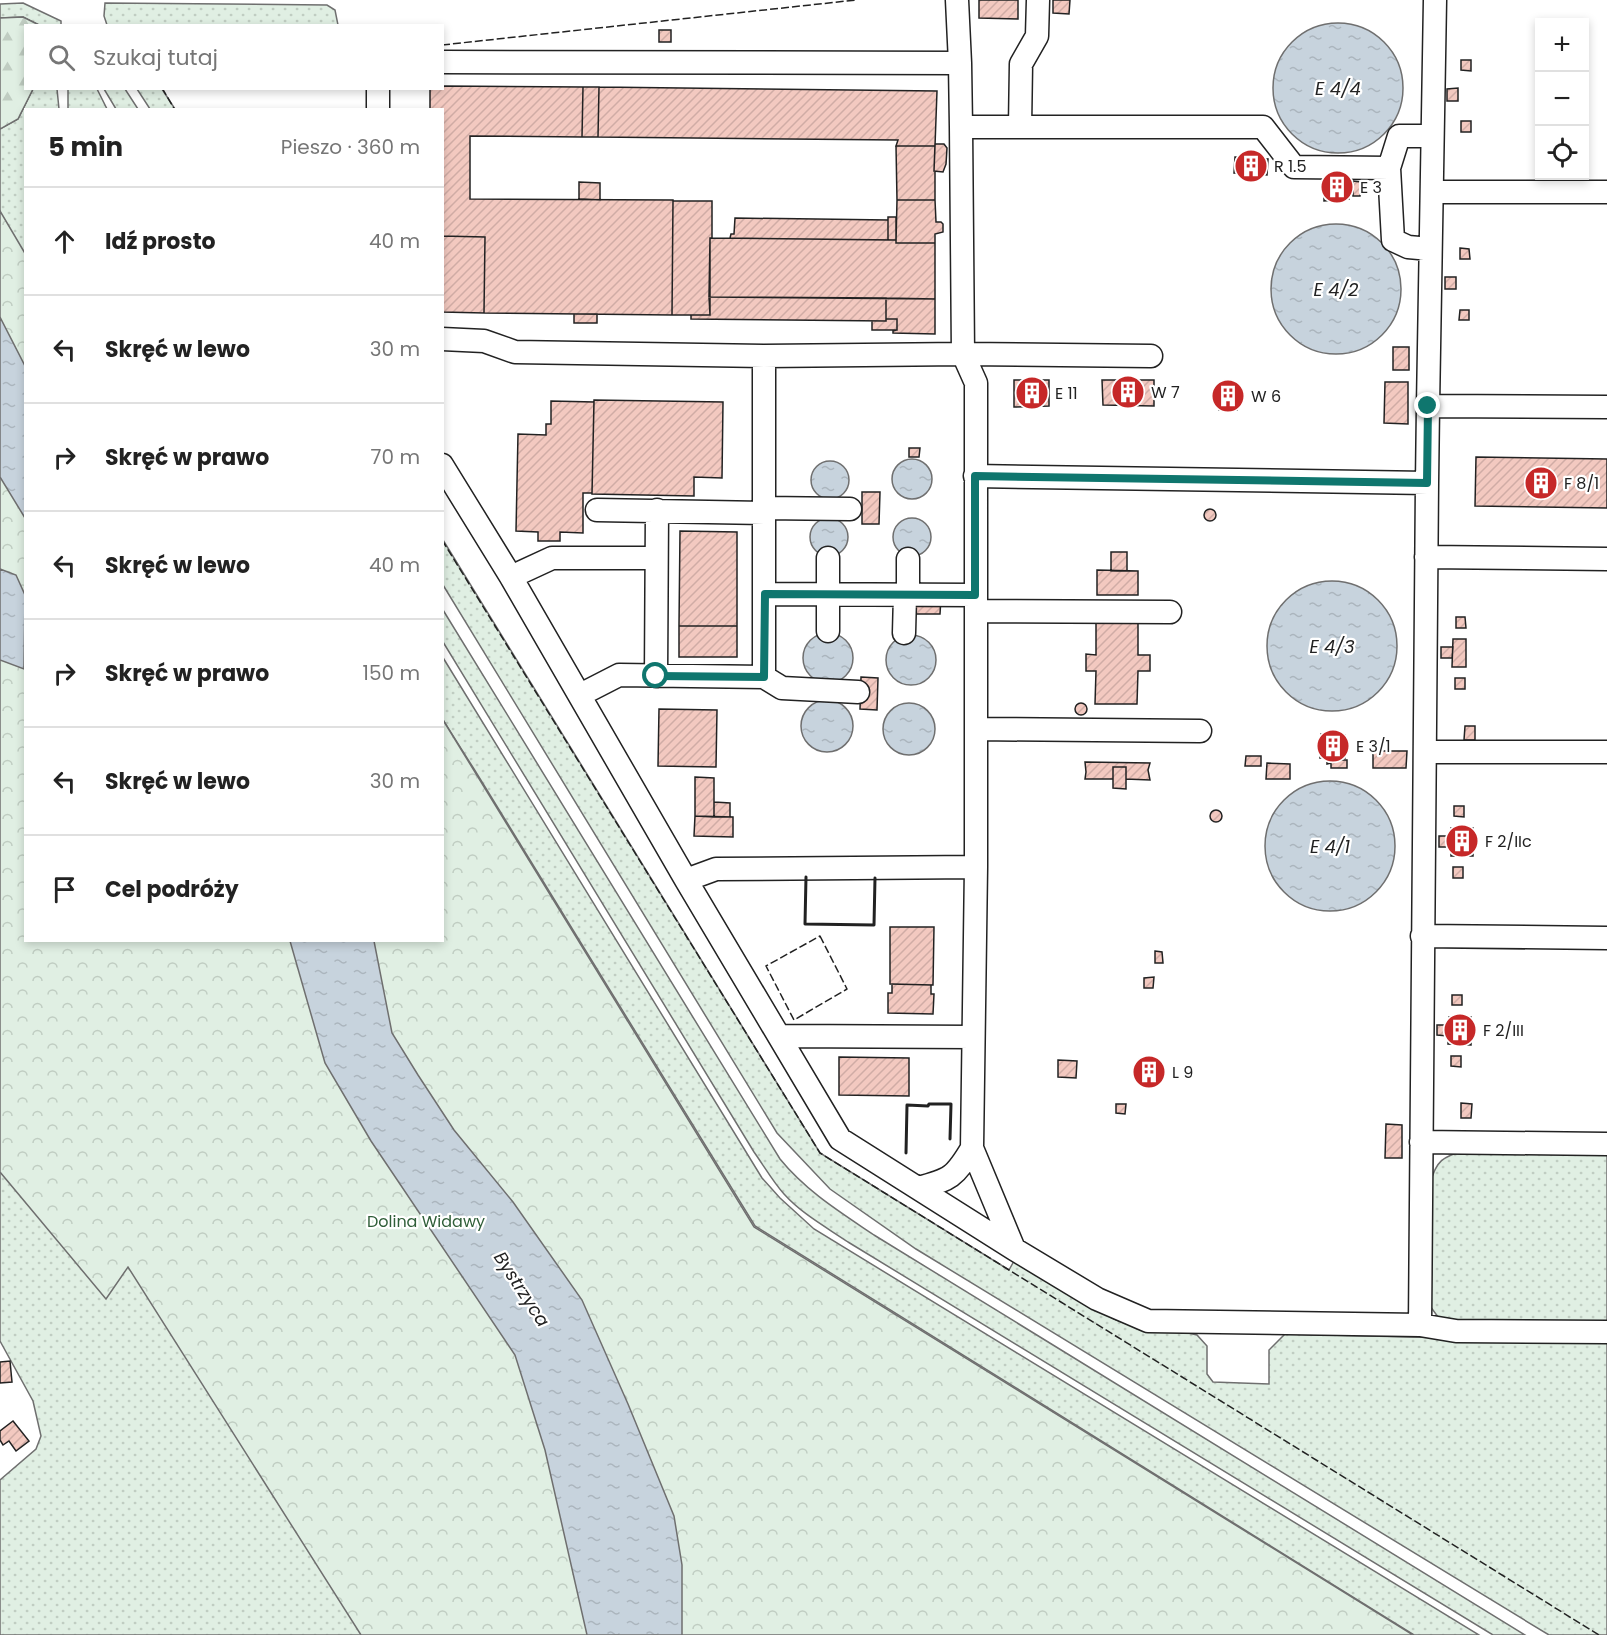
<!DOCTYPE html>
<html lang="pl">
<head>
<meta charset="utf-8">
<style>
	body { margin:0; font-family:Poppins,sans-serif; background:#f2f2f2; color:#222 }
	.controls { position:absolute; right:18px; top:18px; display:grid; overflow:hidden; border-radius:0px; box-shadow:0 3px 9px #0003 }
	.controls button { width:54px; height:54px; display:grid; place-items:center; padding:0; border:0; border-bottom:2px solid #e0e0e0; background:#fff; color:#222; font:30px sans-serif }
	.stop { position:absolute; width:18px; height:18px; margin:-14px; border:4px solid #0f766e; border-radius:50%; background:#fff }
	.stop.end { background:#0f766e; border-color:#fff; box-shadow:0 2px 6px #0008 }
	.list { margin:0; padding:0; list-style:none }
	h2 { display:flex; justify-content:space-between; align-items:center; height:78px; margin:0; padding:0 24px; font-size:26px }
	h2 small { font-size:20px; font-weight:400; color:#767676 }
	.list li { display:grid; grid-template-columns:39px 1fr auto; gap:18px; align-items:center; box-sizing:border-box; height:108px; padding:0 24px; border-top:2px solid #e0e0e0 }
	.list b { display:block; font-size:22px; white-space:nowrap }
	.list em { font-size:20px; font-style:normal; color:#767676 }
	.icon { flex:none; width:33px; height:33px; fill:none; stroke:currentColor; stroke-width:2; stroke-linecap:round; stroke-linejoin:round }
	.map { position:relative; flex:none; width:1607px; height:1635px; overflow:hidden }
	.search { position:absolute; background:#fff; box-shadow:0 3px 9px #0003; left:24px; top:24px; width:420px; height:66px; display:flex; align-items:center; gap:15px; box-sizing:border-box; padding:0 21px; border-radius:0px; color:#767676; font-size:22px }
	.panel { position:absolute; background:#fff; box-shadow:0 3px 9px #0003; left:24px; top:108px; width:420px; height:834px; border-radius:0px }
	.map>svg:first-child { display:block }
	.grass { fill:url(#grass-dots); stroke:#6f6f6f; stroke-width:1.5 }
	.forest { fill:url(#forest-firs); stroke:#6f6f6f; stroke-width:1.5 }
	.park { fill:url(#park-crowns); stroke:#6f6f6f; stroke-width:1.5 }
	.water { fill:url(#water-ripples); stroke:#6f6f6f; stroke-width:1.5 }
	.building { fill:url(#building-hatch); stroke:#222; stroke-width:1.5 }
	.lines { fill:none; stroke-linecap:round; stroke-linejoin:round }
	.minor-casing { stroke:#222; stroke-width:25 }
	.minor { stroke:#fff; stroke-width:22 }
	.fence { stroke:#222; stroke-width:1.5; stroke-dasharray:8 3; stroke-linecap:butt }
	.wall { stroke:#222; stroke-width:3 }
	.route { stroke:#0f766e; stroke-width:8 }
	.labels { text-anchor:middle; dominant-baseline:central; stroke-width:4.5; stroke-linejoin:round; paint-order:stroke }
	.poi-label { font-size:16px; fill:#222; stroke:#fff; text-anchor:start }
	.park-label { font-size:16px; fill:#2f5e38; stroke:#fff }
	.water-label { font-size:18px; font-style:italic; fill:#222; stroke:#fff }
</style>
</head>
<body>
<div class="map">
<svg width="1607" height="1635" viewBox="0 0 1607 1635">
	<defs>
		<pattern id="grass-dots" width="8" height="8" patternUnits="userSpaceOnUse" patternTransform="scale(1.5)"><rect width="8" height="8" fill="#e0efe3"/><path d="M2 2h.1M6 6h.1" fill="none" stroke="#c0cdc2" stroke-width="1.8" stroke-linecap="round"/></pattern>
		<pattern id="forest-firs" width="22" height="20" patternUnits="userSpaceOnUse" patternTransform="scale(1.5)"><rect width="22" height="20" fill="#e0efe3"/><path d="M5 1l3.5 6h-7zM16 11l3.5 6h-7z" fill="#c0cdc2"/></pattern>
		<pattern id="park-crowns" width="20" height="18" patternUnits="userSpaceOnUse" patternTransform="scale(1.5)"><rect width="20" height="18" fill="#e0efe3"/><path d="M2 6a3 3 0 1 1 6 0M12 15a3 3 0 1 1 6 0" fill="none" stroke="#c0cdc2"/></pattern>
		<pattern id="water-ripples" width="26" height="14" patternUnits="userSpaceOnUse" patternTransform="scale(1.5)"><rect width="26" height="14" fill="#c7d3dd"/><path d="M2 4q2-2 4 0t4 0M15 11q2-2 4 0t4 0" fill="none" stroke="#abb5bd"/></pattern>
		<pattern id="building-hatch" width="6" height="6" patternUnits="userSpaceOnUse" patternTransform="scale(1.5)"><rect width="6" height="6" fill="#f3c9c0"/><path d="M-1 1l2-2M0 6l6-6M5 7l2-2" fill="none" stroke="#d0aca5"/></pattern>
	</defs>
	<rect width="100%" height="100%" fill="#fff"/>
	<path class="grass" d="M23 3 61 21V25H39L23 17 0 18V4Z
		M105 3 327 5 335 10 338 25H107L104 16Z
		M33 89H57L59 109 26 110 25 366 0 317V129L18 119Z
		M68 89H97L107 109H68Z
		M104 89H125L138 109H116Z
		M137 89H162L175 109H150Z
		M443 540 820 1153 1009 1270 1014 1261 1114 1319 1138 1328 1184 1332 1197 1335 1207 1346V1374L1213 1382 1269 1384V1350L1285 1334 1452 1338H1607V1635H1549L916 1249 830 1189 777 1133 443 585Z
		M443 610 780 1159C806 1191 840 1212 874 1235L1525 1635H1493L848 1242C826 1227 802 1214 784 1194 773 1182 764 1166 754 1152L443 642Z
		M442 656 762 1178 780 1198 814 1229 1479 1635H1414L755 1226 474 769 443 720Z
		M0 1050 377 1635H0V1480L36 1449 41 1436 33 1401 0 1341Z
		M1465 1150 1607 1152V1327L1453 1325 1438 1317 1430 1306V1184C1436 1160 1443 1157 1465 1150Z"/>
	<path class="forest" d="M23 17 39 25 26 26V88L33 89 18 119 0 129V18Z"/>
	<path class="park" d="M0 211 26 255V940H442L443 720 754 1227 1413 1635H361L128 1267 106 1299 0 1172Z"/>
	<path class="water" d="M1273 88a65 65 0 1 1 130 0a65 65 0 1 1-130 0Z
		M1271 289a65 65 0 1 1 130 0a65 65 0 1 1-130 0Z
		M0 317 25 366V518L0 477Z
		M892 479a20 20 0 1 1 40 0a20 20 0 1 1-40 0Z
		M811 480a19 19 0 1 1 38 0a19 19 0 1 1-38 0Z
		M810 537a19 19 0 1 1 38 0a19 19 0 1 1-38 0Z
		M893 537a19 19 0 1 1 38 0a19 19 0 1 1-38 0Z
		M0 569 16 575 25 595 24 669 0 660Z
		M1267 646a65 65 0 1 1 130 0a65 65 0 1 1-130 0Z
		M803 658a25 25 0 1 1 50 0a25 25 0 1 1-50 0Z
		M886 660a25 25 0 1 1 50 0a25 25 0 1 1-50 0Z
		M801 726a26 26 0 1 1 52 0a26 26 0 1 1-52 0Z
		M883 729a26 26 0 1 1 52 0a26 26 0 1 1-52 0Z
		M1265 846a65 65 0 1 1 130 0a65 65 0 1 1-130 0Z
		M290 941H374L392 1033 418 1075 454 1130 513 1202 582 1300 628 1404 674 1516 682 1565V1635H587L545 1450 515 1355 371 1141 325 1063Z"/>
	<path class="building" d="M979 0H1018V19L979 18Z
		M1053 0H1070L1069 14 1053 13Z
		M659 30H671V42H659Z
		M1461 60H1471V71L1461 70Z
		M442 86 583 87 582 137 470 136V199L673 200 672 315 484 313 485 237 442 236V110H430V88H442Z
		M583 87H599L598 137H582Z
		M599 87 937 91 935 146H896L898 140 598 137Z
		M1458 88V101H1447V89Z
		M1461 121H1471V132H1461Z
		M935 144H944L947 148 946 164 943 172 934 171Z
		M896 146H935L934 171 935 172V200H897Z
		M1235 157 1268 159 1267 175 1234 173Z
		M1324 175H1350L1349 199 1324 201Z
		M1353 181 1361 182 1360 196H1353Z
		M579 182 600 183V200L579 199Z
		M897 200H935L936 222H941L943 224V232L935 234V243H896Z
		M673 201H712V238H710V315H672Z
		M888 217H896V240H888Z
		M735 218 888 220V240L730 238 731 234H734Z
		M442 236 485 237 484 313 442 312Z
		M710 238 896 240V243H935V299L709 297Z
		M1460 248 1469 249 1470 259H1460Z
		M1445 277H1456V289H1445Z
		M709 297 886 298V321L691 319V315H710Z
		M886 298 935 299V334L893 333V331L897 330V319H886Z
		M1460 310H1469V320H1459Z
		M574 314H597V323H574Z
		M886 319H897V330H872V321H886Z
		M1393 347H1409V370H1393Z
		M1014 380H1049V406L1014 407Z
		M1102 380H1154V406L1103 405Z
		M1385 382H1408V424L1384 423Z
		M1219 383H1237V410H1219Z
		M594 400 723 402 722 478 694 477V496L592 494Z
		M551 401 594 402 592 493H583V533L560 532V541H538V532L516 531 518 434 546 435V424H551Z
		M909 448H920L919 457H909Z
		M1476 457 1607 459V508L1475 506Z
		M862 492H880L879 524H862Z
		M1204 515a6 6 0 1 1 12 0a6 6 0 1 1-12 0Z
		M680 531 737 532V626H679Z
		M1111 552H1127V571H1111Z
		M1097 570 1138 571V595H1097Z
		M907 598H941L940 614H907Z
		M1456 617H1465L1466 628H1456Z
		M1096 622H1138V655H1150V671H1138L1137 704H1095L1096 671H1086V654L1096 655Z
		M679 626H737V657H679Z
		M1453 639H1466V667H1452Z
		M1441 647H1453L1452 658H1441Z
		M861 677 878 678 877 710 860 709Z
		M1455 678H1465V689H1455Z
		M1075 709a6 6 0 1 1 12 0a6 6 0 1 1-12 0Z
		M659 709 717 710 716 767 658 766Z
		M1465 726H1475V740H1464Z
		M1321 734 1345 735V758H1320Z
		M1373 751H1407L1406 768H1373Z
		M1246 756H1261V766H1245Z
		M1327 760H1347V768H1331V763L1327 764Z
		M1085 762 1150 763 1148 770 1150 780 1126 779V767H1113V779H1085L1086 772Z
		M1267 763 1290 764V779H1266Z
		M1113 767H1126V789L1113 788Z
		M695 777 714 778V817L695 816Z
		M714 802 730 803V817H714Z
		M1454 806H1464V817L1454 816Z
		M1210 816a6 6 0 1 1 12 0a6 6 0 1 1-12 0Z
		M695 816 733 817V837L694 836Z
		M1451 828H1473V856H1451Z
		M1439 836H1451V847H1439Z
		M1453 867H1463V878H1453Z
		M890 927H934L933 985 890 984Z
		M1155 951 1162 952 1163 963H1155Z
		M1154 977 1153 988H1144V978Z
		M892 984 931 985V994H934L933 1014 888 1013V993H892Z
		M1452 995H1462V1005H1452Z
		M1449 1017H1471V1045L1448 1044Z
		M1437 1025H1448V1036L1437 1035Z
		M1451 1056H1461V1067L1451 1066Z
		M839 1057 909 1058V1096L839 1095Z
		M1058 1060 1077 1061 1076 1078 1058 1077Z
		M1140 1061H1158V1082H1139Z
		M1461 1103 1472 1104 1471 1118H1461Z
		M1116 1104H1126L1125 1114 1116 1113Z
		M1386 1124 1402 1125V1158H1385Z
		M10 1361 12 1382 0 1383V1362Z
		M13 1421 29 1441 16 1451 9 1441 3 1445 0 1440V1431Z"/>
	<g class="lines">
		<g class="minor-casing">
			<path id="minor" d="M1435 0 1428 406 1607 407
				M442 62 960 63 957 0
				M960 63 961 127
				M378 110V88
				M1020 127 1021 64 1037 36 1038 0
				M1389 168 1393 240 1408 247 1430 249
				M1432 192H1607
				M442 339 484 341 515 352 764 356
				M442 465 511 577 686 880 840 1139 1014 1249 1097 1299 1148 1321 1420 1325 1456 1331 1607 1332
				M975 476 1427 483 1428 406
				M764 508 850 509
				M597 510 764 513
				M1426 557 1607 559
				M828 558V631
				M511 577 552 558H656
				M765 594 975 595
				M908 594V559
				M976 611 1170 612
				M904 633 905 595
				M656 676 657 510
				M764 677 782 688 858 692
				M580 695 619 675 764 677V356L963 354 1151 356
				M976 729 1200 731
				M1425 752H1607
				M686 880 716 869 976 867
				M1422 936 1607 938
				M781 1036 973 1037
				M1421 1142 1607 1144
				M918 1188C950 1180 955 1177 972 1148
				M1014 1249 972 1148 976 867V383L963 354 961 127H1263L1294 167 1389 168 1399 136H1432
				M1420 1325 1427 483"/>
		</g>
		<use href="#minor" class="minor"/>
		<path class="fence" d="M442 45 856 0
			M162 88 175 110
			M442 540 820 1153 1599 1635
			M820 936 847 989 794 1020 766 966Z"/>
		<path class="wall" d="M806 877 805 924 874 925 875 878
			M906 1153 907 1105 928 1106 929 1104H951L950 1139"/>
	</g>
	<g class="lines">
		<path class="route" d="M656 676 764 677 765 594 975 595V476L1427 483 1428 406"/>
	</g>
	<defs>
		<g id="building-disc" transform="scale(1.725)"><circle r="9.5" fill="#c62828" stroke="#fff"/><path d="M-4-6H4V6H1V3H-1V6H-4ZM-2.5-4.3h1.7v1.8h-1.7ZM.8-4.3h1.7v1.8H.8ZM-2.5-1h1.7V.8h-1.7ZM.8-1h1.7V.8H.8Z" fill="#fff"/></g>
	</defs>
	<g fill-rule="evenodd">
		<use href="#building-disc" x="1251" y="166"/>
		<use href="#building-disc" x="1337" y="187"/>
		<use href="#building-disc" x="1128" y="392"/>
		<use href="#building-disc" x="1032" y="393"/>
		<use href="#building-disc" x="1228" y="396"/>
		<use href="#building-disc" x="1541" y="483"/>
		<use href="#building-disc" x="1333" y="746"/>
		<use href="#building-disc" x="1462" y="841"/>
		<use href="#building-disc" x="1460" y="1030"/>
		<use href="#building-disc" x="1149" y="1072"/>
	</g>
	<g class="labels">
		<g class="poi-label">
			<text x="1274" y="166">R 1.5</text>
			<text x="1360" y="187">E 3</text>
			<text x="1151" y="392">W 7</text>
			<text x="1055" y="393">E 11</text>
			<text x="1251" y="396">W 6</text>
			<text x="1564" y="483">F 8/1</text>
			<text x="1356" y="746">E 3/1</text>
			<text x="1485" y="841">F 2/IIc</text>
			<text x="1483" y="1030">F 2/III</text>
			<text x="1172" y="1072">L 9</text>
		</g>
		<g class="park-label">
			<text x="426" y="1221">Dolina Widawy</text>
		</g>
		<g class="water-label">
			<text x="1338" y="88">E 4/4</text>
			<text x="1336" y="289">E 4/2</text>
			<text x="1332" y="646">E 4/3</text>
			<text x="1330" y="846">E 4/1</text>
			<text transform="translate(522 1289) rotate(57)">Bystrzyca</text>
		</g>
	</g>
</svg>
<div class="controls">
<button>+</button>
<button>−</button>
<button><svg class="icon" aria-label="locate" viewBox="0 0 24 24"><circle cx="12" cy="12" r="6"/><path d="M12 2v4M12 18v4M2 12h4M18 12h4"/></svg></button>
</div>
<div class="stop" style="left:656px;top:676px"></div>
<div class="stop end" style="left:1428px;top:406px"></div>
<div class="search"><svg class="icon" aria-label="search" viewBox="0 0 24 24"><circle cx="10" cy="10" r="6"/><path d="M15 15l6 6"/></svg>Szukaj tutaj</div>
<section class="panel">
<h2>5 min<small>Pieszo · 360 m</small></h2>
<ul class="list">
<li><svg class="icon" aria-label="ahead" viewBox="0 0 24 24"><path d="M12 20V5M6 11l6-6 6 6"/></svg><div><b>Idź prosto</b></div><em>40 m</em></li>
<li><svg class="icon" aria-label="left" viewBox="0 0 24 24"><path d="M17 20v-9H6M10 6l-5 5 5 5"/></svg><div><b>Skręć w lewo</b></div><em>30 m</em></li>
<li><svg class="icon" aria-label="right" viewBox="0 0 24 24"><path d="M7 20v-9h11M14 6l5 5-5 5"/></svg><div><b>Skręć w prawo</b></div><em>70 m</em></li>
<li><svg class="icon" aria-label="left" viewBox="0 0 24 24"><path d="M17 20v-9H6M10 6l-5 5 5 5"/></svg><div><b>Skręć w lewo</b></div><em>40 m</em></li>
<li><svg class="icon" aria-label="right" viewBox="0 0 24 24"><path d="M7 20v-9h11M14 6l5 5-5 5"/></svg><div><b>Skręć w prawo</b></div><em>150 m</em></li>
<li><svg class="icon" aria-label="left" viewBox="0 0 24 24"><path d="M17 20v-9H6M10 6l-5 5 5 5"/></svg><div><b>Skręć w lewo</b></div><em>30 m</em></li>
<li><svg class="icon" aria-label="arrive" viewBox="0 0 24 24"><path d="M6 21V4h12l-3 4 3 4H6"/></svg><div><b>Cel podróży</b></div></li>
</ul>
</section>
</div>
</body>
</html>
